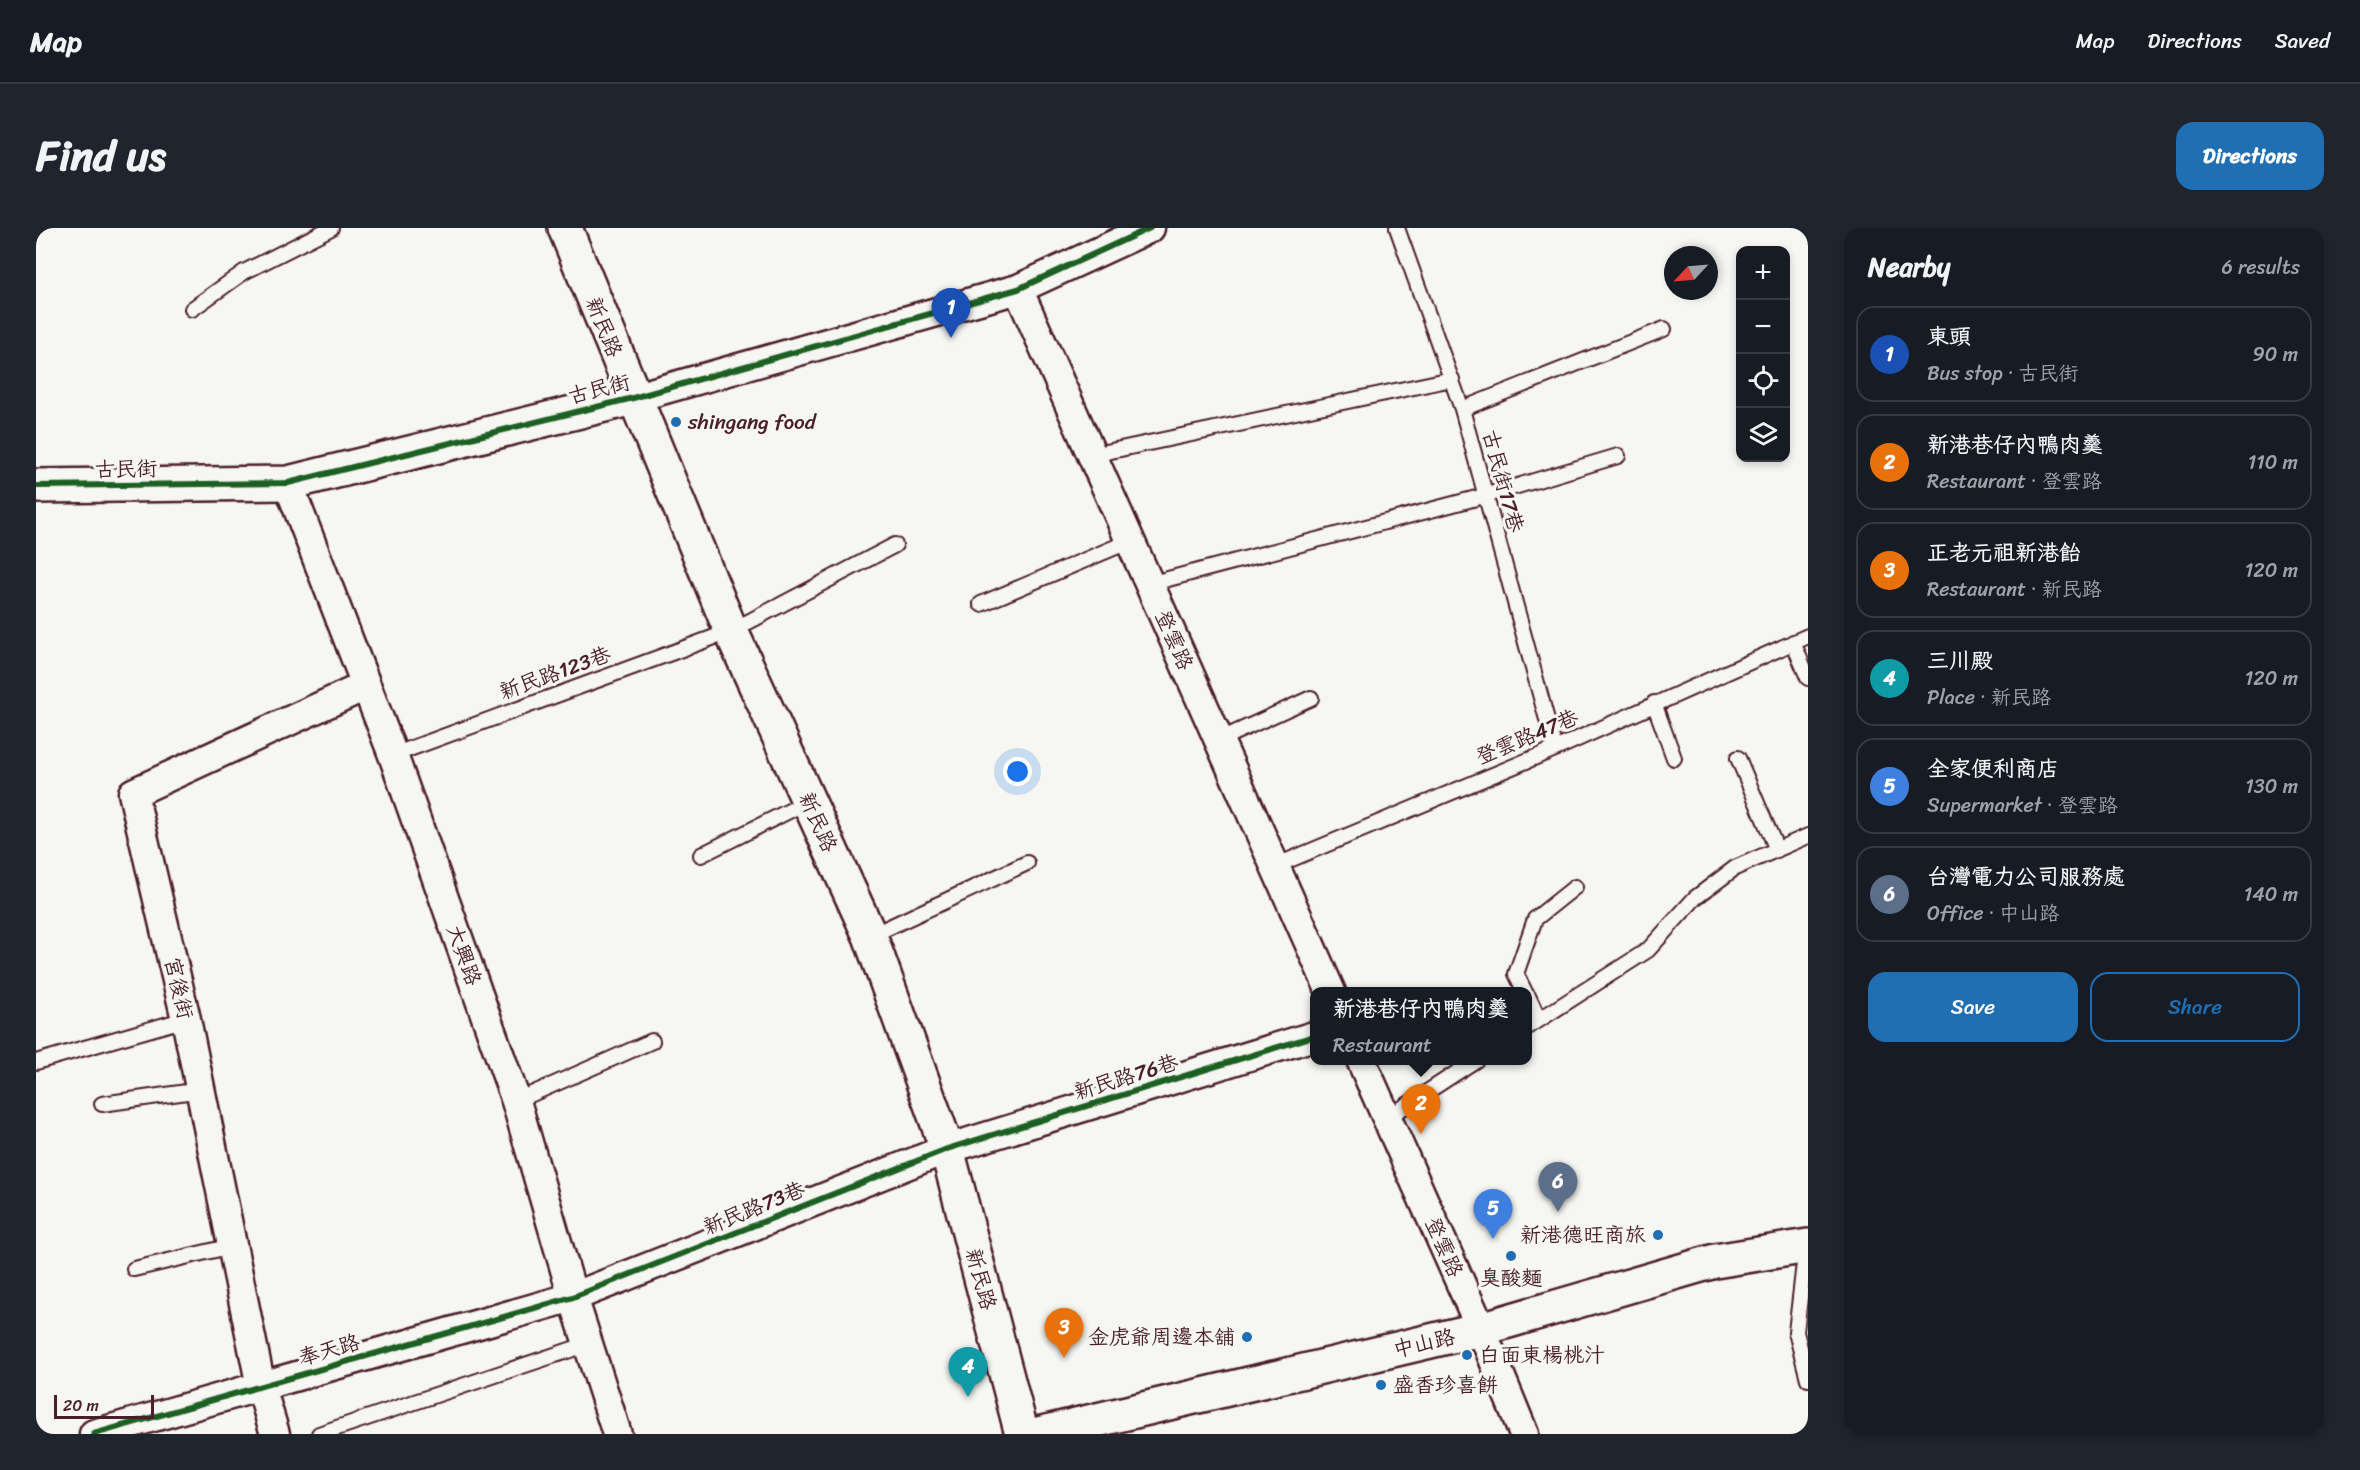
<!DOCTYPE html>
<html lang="en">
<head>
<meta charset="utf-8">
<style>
	body { margin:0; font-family:Sriracha,"LXGW WenKai TC",sans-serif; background:#20242c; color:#f1f3f6 }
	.controls { position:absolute; right:18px; top:18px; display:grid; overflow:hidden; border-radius:12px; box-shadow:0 3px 9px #0003 }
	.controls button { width:54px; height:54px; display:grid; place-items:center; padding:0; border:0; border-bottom:2px solid #363941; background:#171b24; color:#f1f3f6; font:30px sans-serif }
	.compass { position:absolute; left:1628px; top:18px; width:54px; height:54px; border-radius:50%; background:#171b24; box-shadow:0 3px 9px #0003; rotate:244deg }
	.scale { position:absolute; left:18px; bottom:15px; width:100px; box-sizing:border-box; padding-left:6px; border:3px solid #4a1f2b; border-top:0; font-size:16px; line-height:21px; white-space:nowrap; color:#4a1f2b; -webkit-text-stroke:4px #f6f6f2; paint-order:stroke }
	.you { position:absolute; left:982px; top:544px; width:21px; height:21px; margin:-15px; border:4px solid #fff; border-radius:50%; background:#1a73e8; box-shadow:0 0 0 9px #1a73e833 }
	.badge { display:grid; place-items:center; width:39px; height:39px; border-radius:50%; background:#1f6fb2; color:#fff; font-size:20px; font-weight:700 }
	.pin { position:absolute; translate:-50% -50px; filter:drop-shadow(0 2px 3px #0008) }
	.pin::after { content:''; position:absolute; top:32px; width:21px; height:18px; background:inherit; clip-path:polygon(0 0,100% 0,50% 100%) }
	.popup { position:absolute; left:1274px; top:759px; width:222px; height:78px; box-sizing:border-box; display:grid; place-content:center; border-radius:12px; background:#171b24; filter:drop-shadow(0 2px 4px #0005); font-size:20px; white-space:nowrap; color:#9ea1a6 }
	.popup b { font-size:22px; color:#f1f3f6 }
	.popup::after { content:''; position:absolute; left:50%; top:100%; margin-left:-12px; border:12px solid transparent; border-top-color:#171b24 }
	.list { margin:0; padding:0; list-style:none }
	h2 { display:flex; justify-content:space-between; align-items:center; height:78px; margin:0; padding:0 24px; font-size:26px }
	h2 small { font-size:20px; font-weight:400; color:#9ea1a6 }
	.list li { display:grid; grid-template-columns:39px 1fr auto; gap:18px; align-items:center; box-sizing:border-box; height:96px; margin:0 12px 12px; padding:0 12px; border:2px solid #363941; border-radius:18px }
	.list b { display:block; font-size:22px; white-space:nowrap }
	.list p { margin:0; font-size:20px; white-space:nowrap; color:#9ea1a6 }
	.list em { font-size:20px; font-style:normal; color:#9ea1a6 }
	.actions { display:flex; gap:12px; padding:18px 24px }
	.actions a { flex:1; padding:14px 0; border:2px solid #1f6fb2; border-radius:18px; text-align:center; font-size:21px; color:#1f6fb2 }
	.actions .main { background:#1f6fb2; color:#fff }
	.icon { flex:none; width:33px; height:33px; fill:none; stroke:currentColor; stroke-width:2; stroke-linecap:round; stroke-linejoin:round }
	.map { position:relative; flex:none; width:1772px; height:1206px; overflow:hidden; border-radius:18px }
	header { display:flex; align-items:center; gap:36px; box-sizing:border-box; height:84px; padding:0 30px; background:#171b24; border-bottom:2px solid #363941 }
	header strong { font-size:28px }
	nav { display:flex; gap:33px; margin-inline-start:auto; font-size:21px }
	.intro { display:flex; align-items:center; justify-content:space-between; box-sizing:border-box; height:144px; padding:0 36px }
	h1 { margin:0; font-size:42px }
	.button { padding:15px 27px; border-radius:18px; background:#1f6fb2; color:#fff; font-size:21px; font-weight:700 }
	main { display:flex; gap:36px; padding:0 36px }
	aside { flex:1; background:#171b24; border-radius:18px; box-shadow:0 3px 9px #0003 }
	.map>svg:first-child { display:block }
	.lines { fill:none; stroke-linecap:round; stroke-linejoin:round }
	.service-casing { stroke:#4a1f2b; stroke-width:18 }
	.minor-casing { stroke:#4a1f2b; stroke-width:33 }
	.tertiary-casing { stroke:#4a1f2b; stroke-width:38 }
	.secondary-casing { stroke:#4a1f2b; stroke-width:38 }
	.service { stroke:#f6f6f2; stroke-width:14 }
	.minor { stroke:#f6f6f2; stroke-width:28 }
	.tertiary { stroke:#f6f6f2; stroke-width:33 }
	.secondary { stroke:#f6f6f2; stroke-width:33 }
	.cycleway-casing { stroke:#f6f6f2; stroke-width:10 }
	.cycleway { stroke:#1b5e20; stroke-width:6 }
	.poi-dot { fill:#1f6fb2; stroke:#f6f6f2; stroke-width:2 }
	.labels { text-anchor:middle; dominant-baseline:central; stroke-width:6; stroke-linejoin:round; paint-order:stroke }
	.street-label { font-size:21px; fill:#4a1f2b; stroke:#f6f6f2 }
	.poi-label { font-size:21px; fill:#4a1f2b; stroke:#f6f6f2; text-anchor:start }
</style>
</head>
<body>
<header>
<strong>Map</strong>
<nav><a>Map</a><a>Directions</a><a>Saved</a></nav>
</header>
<div class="intro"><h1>Find us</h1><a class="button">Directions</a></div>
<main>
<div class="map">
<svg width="1772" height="1206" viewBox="0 0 1772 1206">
	<rect width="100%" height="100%" fill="#f6f6f2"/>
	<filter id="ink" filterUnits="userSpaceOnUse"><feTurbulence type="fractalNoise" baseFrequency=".0167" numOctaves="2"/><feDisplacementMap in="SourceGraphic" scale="12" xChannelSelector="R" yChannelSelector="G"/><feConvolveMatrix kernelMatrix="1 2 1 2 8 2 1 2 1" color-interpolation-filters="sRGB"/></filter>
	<g filter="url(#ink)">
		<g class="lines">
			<g class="service-casing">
				<path id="service" d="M1361 0 1426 181 1519 521
					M156 81 208 44 295 0
					M1426 181 1628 101
					M1056 227 1416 151
					M1113 356 1448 268 1582 228
					M945 376 1094 313
					M1757 414 1772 450
					M1618 475 1638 530
					M1183 512 1275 470
					M357 527 695 403 859 317
					M1702 530 1741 622
					M665 627 773 573
					M1239 638 1519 521 1772 408
					M834 708 991 635
					M1489 764 1480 746 1499 691 1539 659
					M1492 768 1503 792
					M1492 799 1612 722 1659 670 1699 640 1772 608
					M0 834 150 791
					M480 873 616 813
					M66 876 165 862
					M1351 890 1440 832
					M1770 1018 1760 1104 1772 1151
					M98 1041 196 1018
					M283 1206 552 1116"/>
			</g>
			<g class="minor-casing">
				<path id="minor" d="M982 61 1295 764
					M597 170 982 61 1114 0
					M252 255 357 527 480 873 537 1069 581 1206
					M1325 832 1445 1101 1488 1206
					M58 1206 537 1069 911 921 1278 808
					M239 1206 225 1159 150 791 97 565 329 458"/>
			</g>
			<g class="tertiary-casing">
				<path id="tertiary" d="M0 258 252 255 597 170"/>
			</g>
			<g class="secondary-casing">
				<path id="secondary" d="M529 0 695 403 834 708 911 921 986 1206
					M1002 1206 1445 1101 1679 1033 1772 1018"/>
			</g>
			<use href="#service" class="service"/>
			<use href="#minor" class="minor"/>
			<use href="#tertiary" class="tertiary"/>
			<use href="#secondary" class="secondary"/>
			<g class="cycleway-casing">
				<path id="cycleway" d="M0 258 252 255 597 170 982 61 1114 0
					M58 1206 537 1069 911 921 1278 808"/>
			</g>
			<use href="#cycleway" class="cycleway"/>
		</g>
	</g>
	<g class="poi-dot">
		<circle cx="640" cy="194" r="6"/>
		<circle cx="1622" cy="1007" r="6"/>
		<circle cx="1475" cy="1028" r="6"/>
		<circle cx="1211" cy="1109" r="6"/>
		<circle cx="1431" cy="1127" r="6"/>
		<circle cx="1345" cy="1157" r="6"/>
	</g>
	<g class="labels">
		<g class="street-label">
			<text transform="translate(568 99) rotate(68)">新民路</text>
			<text transform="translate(563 161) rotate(-14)">古民街</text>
			<text transform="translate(90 241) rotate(-1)">古民街</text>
			<text transform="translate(1467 253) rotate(75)">古民街17巷</text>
			<text transform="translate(1138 412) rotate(66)">登雲路</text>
			<text transform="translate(519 445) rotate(-20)">新民路123巷</text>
			<text transform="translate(1491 509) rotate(-23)">登雲路47巷</text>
			<text transform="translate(782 594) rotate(66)">新民路</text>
			<text transform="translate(428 727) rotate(70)">大興路</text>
			<text transform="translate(143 760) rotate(77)">宮後街</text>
			<text transform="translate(1090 849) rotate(-17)">新民路76巷</text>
			<text transform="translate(718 980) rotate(-22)">新民路73巷</text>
			<text transform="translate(1408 1019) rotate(66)">登雲路</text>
			<text transform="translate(945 1051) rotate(75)">新民路</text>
			<text transform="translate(1388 1115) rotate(-13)">中山路</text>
			<text transform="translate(293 1122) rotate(-16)">奉天路</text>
		</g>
		<g class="poi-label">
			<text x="652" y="194">shingang food</text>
			<text x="1610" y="1007" text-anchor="end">新港德旺商旅</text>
			<text x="1475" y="1050" text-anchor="middle">臭酸麵</text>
			<text x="1199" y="1109" text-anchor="end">金虎爺周邊本舖</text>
			<text x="1443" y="1127">白面東楊桃汁</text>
			<text x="1357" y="1157">盛香珍喜餅</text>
		</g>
	</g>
</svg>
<div class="controls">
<button>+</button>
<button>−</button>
<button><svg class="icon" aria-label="locate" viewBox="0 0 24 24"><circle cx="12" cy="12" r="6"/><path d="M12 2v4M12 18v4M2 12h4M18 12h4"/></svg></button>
<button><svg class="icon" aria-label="layers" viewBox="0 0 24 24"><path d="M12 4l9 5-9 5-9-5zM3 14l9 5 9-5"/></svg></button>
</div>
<svg class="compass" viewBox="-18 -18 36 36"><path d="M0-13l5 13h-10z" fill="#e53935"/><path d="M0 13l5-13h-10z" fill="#9ea1a6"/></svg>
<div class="scale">20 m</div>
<div class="you"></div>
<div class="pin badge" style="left:915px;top:110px;background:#1a4fb4">1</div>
<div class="pin badge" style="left:1385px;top:906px;background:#e8710a">2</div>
<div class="popup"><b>新港巷仔內鴨肉羹</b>Restaurant</div>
<div class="pin badge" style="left:1028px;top:1130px;background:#e8710a">3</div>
<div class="pin badge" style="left:932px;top:1169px;background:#0f9aa8">4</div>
<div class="pin badge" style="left:1457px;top:1011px;background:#3f7fe0">5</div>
<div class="pin badge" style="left:1522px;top:984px;background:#5c6f8a">6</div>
</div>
<aside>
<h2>Nearby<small>6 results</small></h2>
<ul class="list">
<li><span class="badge" style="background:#1a4fb4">1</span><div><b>東頭</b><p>Bus stop · 古民街</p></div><em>90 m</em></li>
<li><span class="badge" style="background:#e8710a">2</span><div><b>新港巷仔內鴨肉羹</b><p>Restaurant · 登雲路</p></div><em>110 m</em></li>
<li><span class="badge" style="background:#e8710a">3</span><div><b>正老元祖新港飴</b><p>Restaurant · 新民路</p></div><em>120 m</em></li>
<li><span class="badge" style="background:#0f9aa8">4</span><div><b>三川殿</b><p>Place · 新民路</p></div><em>120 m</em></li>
<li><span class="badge" style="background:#3f7fe0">5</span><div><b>全家便利商店</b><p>Supermarket · 登雲路</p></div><em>130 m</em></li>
<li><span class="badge" style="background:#5c6f8a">6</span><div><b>台灣電力公司服務處</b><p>Office · 中山路</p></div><em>140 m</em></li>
</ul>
<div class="actions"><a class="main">Save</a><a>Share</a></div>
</aside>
</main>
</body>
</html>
